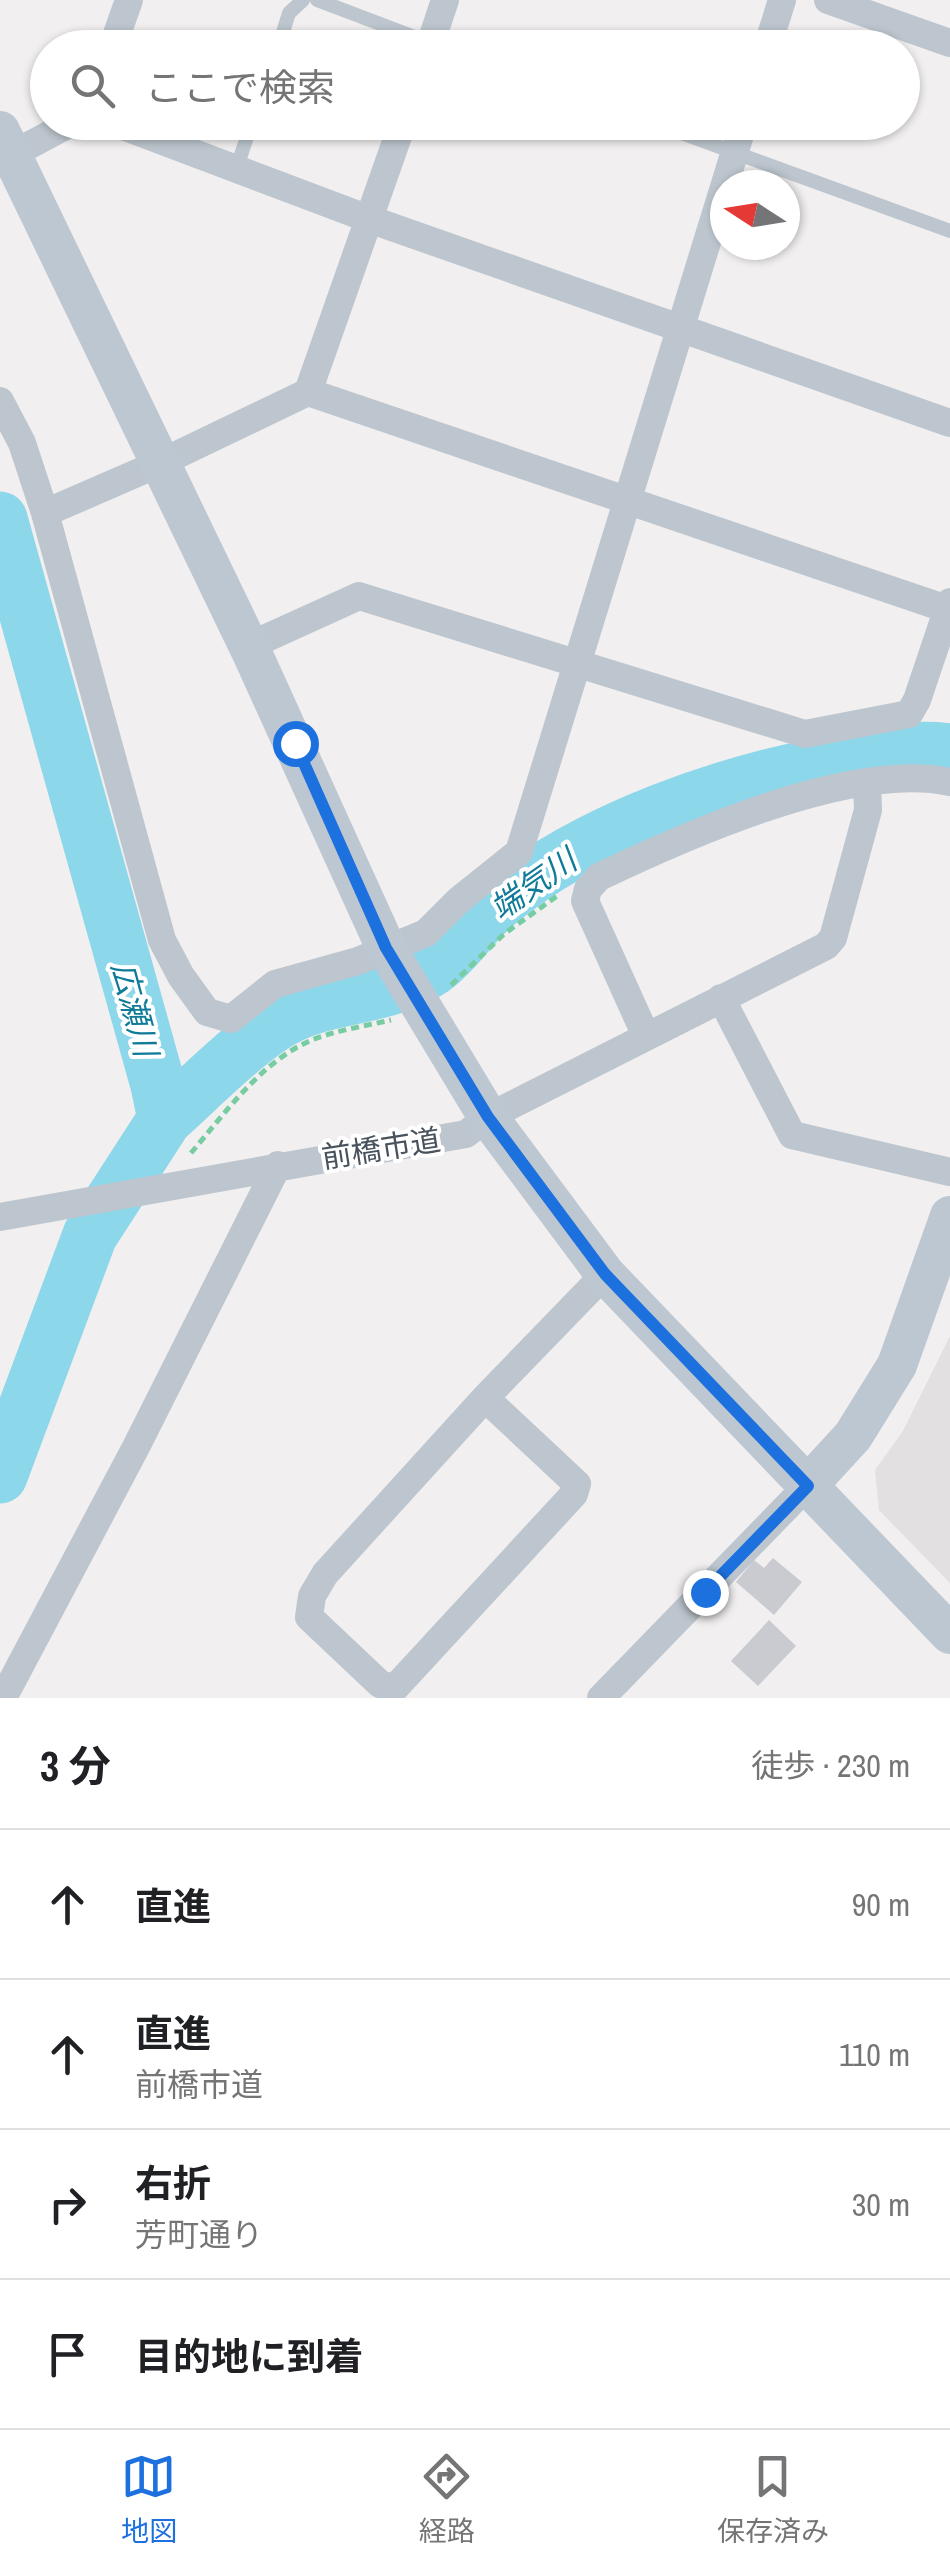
<!DOCTYPE html>
<html lang="ja">
<head>
<meta charset="utf-8">
<style>
	body { margin:0; font-family:"Archivo Narrow","Noto Sans JP",sans-serif; background:#f6f6f6; color:#202124 }
	.compass { position:absolute; left:710px; top:170px; width:90px; height:90px; border-radius:50%; background:#fff; box-shadow:0 2px 8px #0004; rotate:282deg }
	.stop { position:absolute; width:30px; height:30px; margin:-22px; border:8px solid #1d71de; border-radius:50%; background:#fff }
	.stop.end { background:#1d71de; border-color:#fff; box-shadow:0 2px 10px #0008 }
	.list { margin:0; padding:0; list-style:none }
	h2 { display:flex; justify-content:space-between; align-items:center; height:130px; margin:0; padding:0 40px; font-size:42px }
	h2 small { font-size:32px; font-weight:400; color:#757577 }
	.list li { display:grid; grid-template-columns:65px 1fr auto; gap:30px; align-items:center; box-sizing:border-box; height:150px; padding:0 40px; border-top:2px solid #e0e0e0 }
	.list b { display:block; font-size:38px; white-space:nowrap }
	.list p { margin:0; font-size:32px; white-space:nowrap; color:#757577 }
	.list em { font-size:32px; font-style:normal; color:#757577 }
	.icon { flex:none; width:55px; height:55px; fill:none; stroke:currentColor; stroke-width:2; stroke-linecap:round; stroke-linejoin:round }
	.map { position:relative; flex:none; width:950px; height:1698px; overflow:hidden }
	.search { position:absolute; background:#fff; box-shadow:0 2px 8px #0004; left:30px; right:30px; top:30px; height:110px; display:flex; align-items:center; gap:25px; box-sizing:border-box; padding:0 35px; border-radius:55px; color:#757577; font-size:38px }
	.sheet { height:730px; background:#fff }
	nav { display:flex; justify-content:space-around; align-items:center; box-sizing:border-box; height:140px; border-top:2px solid #e0e0e0; background:#fff; font-size:28px; color:#757577 }
	nav a { display:grid; justify-items:center; gap:5px }
	nav .on { color:#1d71de }
	.map>svg:first-child { display:block }
	.education { fill:#e2e0e1 }
	.lines { fill:none; stroke-linecap:round; stroke-linejoin:round }
	.river { stroke:#8cd7ea; stroke-width:55 }
	.building { fill:#c9cbd1 }
	.path { stroke:#77cca2; stroke-width:5; stroke-dasharray:8 5; stroke-linecap:butt }
	.lane { stroke:#bdc6ce; stroke-width:14 }
	.street { stroke:#bdc6ce; stroke-width:28 }
	.secondary { stroke:#bdc7d2; stroke-width:40 }
	.route { stroke:#1d71de; stroke-width:12 }
	.labels { text-anchor:middle; dominant-baseline:central; stroke-width:8; stroke-linejoin:round; paint-order:stroke }
	.street-label { font-size:30px; fill:#47525c; stroke:#fff }
	.water-label { font-size:32px; font-style:italic; fill:#0f7b98; stroke:#fff }
</style>
</head>
<body>
<div class="map">
<svg width="950" height="1698" viewBox="0 0 950 1698">
	<rect width="100%" height="100%" fill="#f1efef"/>
	<path class="education" d="M950 1336V1583L879 1510 875 1470 903 1431Z"/>
	<g class="lines">
		<path class="river" d="M0 519 158 1085 165 1119 90 1235 0 1476
			M165 1119C199 1089 250 1036 288 1017 333 994 389 998 432 969 456 952 473 923 496 904 589 827 727 781 845 760 880 753 914 746 950 751"/>
	</g>
	<path class="building" d="M773 1558 802 1582 774 1615 736 1582 754 1560 764 1568Z
		M769 1620 796 1646 758 1686 731 1661Z"/>
	<g class="lines">
		<path class="path" d="M451 985 504 934 557 896
			M191 1153C227 1111 267 1053 323 1036 345 1029 369 1025 391 1020"/>
		<path class="lane" d="M317 0 433 44
			M278 48 289 13 303 0
			M651 122 950 231
			M236 170 252 122"/>
		<path class="street" d="M828 0 950 43
			M112 48 129 0
			M429 48 445 0
			M767 48 782 0
			M112 122 369 219 950 423
			M11 155 73 122
			M308 392 950 610
			M0 401 22 443 45 513 162 940 181 976 207 1012 231 1019 275 984 358 961 426 933 459 900 519 852 744 122
			M45 513 160 463 308 392 403 122
			M249 646 359 596 805 734 909 714 917 700 950 602
			M721 998 792 1135 950 1172
			M646 1036 585 901 588 889 599 877C687 835 852 761 950 782
			M0 1217 466 1134 488 1117 826 946 833 938 868 810 867 784
			M485 1398 577 1484 574 1494 394 1689 380 1684 309 1617 312 1596 325 1574 485 1398 605 1274
			M3 1698 136 1447 278 1165
			M601 1698 808 1485"/>
		<path class="secondary" d="M0 131 252 653 386 948 488 1117 605 1274 950 1634
			M808 1485 853 1436 897 1365 950 1216"/>
	</g>
	<g class="lines">
		<path class="route" d="M295 743 386 948 488 1117 605 1274 808 1486 705 1592"/>
	</g>
	<g class="labels">
		<g class="street-label">
			<text transform="translate(381 1148) rotate(-9)">前橋市道</text>
		</g>
		<g class="water-label">
			<text transform="translate(533 884) rotate(-35)">端気川</text>
			<text transform="translate(135 1009) rotate(75)">広瀬川</text>
		</g>
	</g>
</svg>
<svg class="compass" viewBox="-18 -18 36 36"><path d="M0-13l5 13h-10z" fill="#e53935"/><path d="M0 13l5-13h-10z" fill="#757577"/></svg>
<div class="stop" style="left:295px;top:743px"></div>
<div class="stop end" style="left:705px;top:1592px"></div>
<div class="search"><svg class="icon" aria-label="search" viewBox="0 0 24 24"><circle cx="10" cy="10" r="6"/><path d="M15 15l6 6"/></svg>ここで検索</div>
</div>
<section class="sheet">
<h2>3 分<small>徒歩 · 230 m</small></h2>
<ul class="list">
<li><svg class="icon" aria-label="ahead" viewBox="0 0 24 24"><path d="M12 20V5M6 11l6-6 6 6"/></svg><div><b>直進</b></div><em>90 m</em></li>
<li><svg class="icon" aria-label="ahead" viewBox="0 0 24 24"><path d="M12 20V5M6 11l6-6 6 6"/></svg><div><b>直進</b><p>前橋市道</p></div><em>110 m</em></li>
<li><svg class="icon" aria-label="right" viewBox="0 0 24 24"><path d="M7 20v-9h11M14 6l5 5-5 5"/></svg><div><b>右折</b><p>芳町通り</p></div><em>30 m</em></li>
<li><svg class="icon" aria-label="arrive" viewBox="0 0 24 24"><path d="M6 21V4h12l-3 4 3 4H6"/></svg><div><b>目的地に到着</b></div></li>
</ul>
</section>
<nav>
<a class="on"><svg class="icon" aria-label="map" viewBox="0 0 24 24"><path d="M3 6l6-2 6 2 6-2v14l-6 2-6-2-6 2zM9 4v14M15 6v14"/></svg>地図</a>
<a><svg class="icon" aria-label="directions" viewBox="0 0 24 24"><path d="M12 3l9 9-9 9-9-9zM9 14v-3h6M13 9l2 2-2 2"/></svg>経路</a>
<a><svg class="icon" aria-label="saved" viewBox="0 0 24 24"><path d="M7 4h10v16l-5-4-5 4z"/></svg>保存済み</a>
</nav>
</body>
</html>
